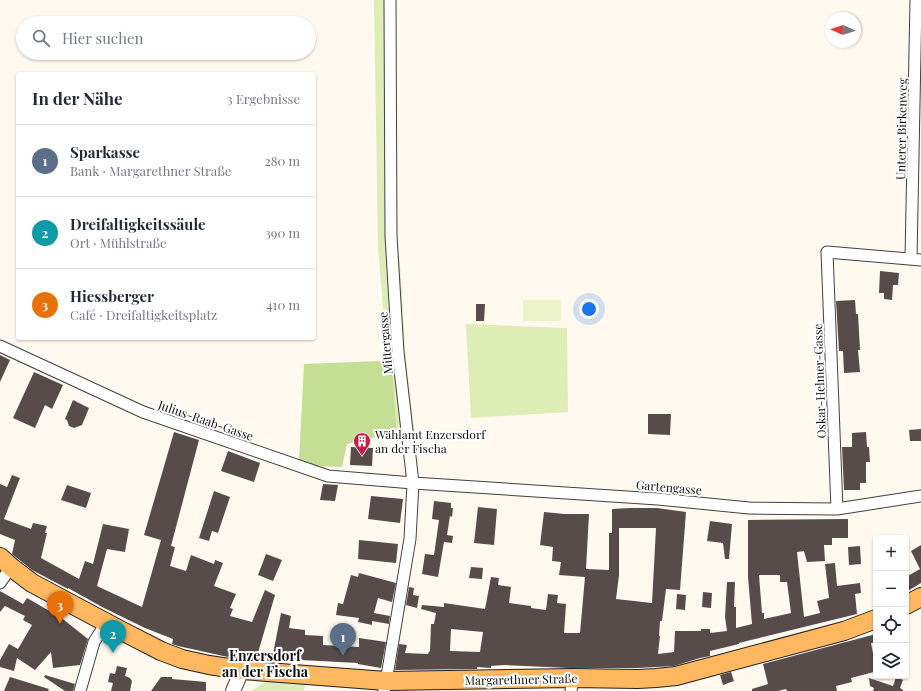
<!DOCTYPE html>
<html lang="de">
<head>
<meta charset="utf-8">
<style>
	body { margin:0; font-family:"Playfair Display",serif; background:#f2f2f3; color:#1f2937 }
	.controls { position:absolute; right:12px; bottom:12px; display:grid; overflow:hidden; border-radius:4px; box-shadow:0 1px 3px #0004 }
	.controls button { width:36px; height:36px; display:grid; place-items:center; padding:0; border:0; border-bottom:1px solid #e0e1e3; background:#fff; color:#1f2937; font:20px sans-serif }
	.compass { position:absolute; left:825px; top:12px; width:36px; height:36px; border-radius:50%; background:#fff; box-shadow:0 1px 3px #0004; rotate:273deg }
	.you { position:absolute; left:589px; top:309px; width:14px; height:14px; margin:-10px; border:3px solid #fff; border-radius:50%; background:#1a73e8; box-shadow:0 0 0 6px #1a73e833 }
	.badge { display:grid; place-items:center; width:26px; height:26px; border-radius:50%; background:#ea580c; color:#fff; font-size:13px; font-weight:700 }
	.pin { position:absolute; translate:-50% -33px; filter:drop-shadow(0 1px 2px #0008) }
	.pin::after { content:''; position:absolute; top:21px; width:14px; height:12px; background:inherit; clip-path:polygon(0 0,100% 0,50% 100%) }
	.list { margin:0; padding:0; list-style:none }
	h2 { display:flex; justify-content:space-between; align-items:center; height:52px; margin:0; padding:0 16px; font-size:17px }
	h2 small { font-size:13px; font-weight:400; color:#747a83 }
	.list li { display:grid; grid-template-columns:26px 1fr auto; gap:12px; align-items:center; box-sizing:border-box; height:72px; padding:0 16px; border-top:1px solid #e0e1e3 }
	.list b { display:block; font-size:15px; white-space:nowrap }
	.list p { margin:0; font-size:13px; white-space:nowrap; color:#747a83 }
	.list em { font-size:13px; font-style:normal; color:#747a83 }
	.icon { flex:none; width:22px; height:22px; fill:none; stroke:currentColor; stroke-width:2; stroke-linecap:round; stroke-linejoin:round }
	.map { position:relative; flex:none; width:921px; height:691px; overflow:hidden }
	.search { position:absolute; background:#fff; box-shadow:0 1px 3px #0004; left:16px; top:16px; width:300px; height:44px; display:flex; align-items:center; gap:10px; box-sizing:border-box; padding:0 14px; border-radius:22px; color:#747a83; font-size:15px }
	.panel { position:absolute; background:#fff; box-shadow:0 1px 3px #0004; left:16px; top:72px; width:300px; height:268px; border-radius:4px }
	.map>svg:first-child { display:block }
	.green { fill:#ddedb5 }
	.forest { fill:#c4df94 }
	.pitch { fill:#edf3c8 }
	.building { fill:#584c4a; fill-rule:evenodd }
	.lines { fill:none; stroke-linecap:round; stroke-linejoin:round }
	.minor-casing { stroke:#414141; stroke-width:13 }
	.tertiary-casing { stroke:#414141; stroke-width:16 }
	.primary-casing { stroke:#1f1f1f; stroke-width:20 }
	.minor { stroke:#fff; stroke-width:11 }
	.tertiary { stroke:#fff; stroke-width:14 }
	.primary { stroke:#ffb85f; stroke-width:18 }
	.labels { text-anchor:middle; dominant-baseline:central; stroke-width:4; stroke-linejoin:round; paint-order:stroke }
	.street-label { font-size:12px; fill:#0e0e0e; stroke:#fff }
	.poi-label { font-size:12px; fill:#0e0e0e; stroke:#fff; text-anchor:start }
	.quarter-label { font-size:14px; font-weight:bold; fill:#0e0e0e; stroke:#fff }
</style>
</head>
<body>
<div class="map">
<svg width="921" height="691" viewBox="0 0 921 691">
	<rect width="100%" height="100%" fill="#fff9ef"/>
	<path class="green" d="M374 0H395L396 227 400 264 405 349 414 429 397 432 392 369 385 348V330L378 247Z
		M466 324 567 328 568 412 471 418Z
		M268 681 305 685 304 691H251L257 687Z"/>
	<path class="forest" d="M379 361 392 369 397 432 347 444 342 467 315 466 299 461 304 364Z"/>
	<path class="pitch" d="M523 300H561V321H523Z"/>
	<path class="building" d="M880 271 899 273 898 285H893L892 300 884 299V293H879Z
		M855 300 856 314H858L860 350H858L860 372 844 373 843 351H839L836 301Z
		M476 304H485L484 321H476Z
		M0 355 10 360 0 382Z
		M34 372 63 385 52 409 45 405 35 428 13 418Z
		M73 400 89 408 82 425 74 428 69 426 67 420 65 419Z
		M648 414H671L670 435 648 434Z
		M921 429V441H910L909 430Z
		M174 432 199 440 171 546 175 547 170 566 186 571 191 555 214 564 215 560 223 563 214 586 236 594 230 608 233 609 230 616 252 622 265 590 275 595 257 656 253 659 228 657 178 646 172 644 173 639 145 628 104 608 68 588V589L32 570 12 554 15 540 0 534V484L7 487 12 475 20 478 4 519 31 529 33 523 47 526 45 533H47L41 558 79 579 85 561 93 564 103 524 129 529 125 552 107 549 97 586 142 607 161 540 144 535Z
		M866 432 867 447H869L870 462H866V483H860V490H844L842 447H852V433Z
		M351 447 373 448 372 466 350 465Z
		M228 451 260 463 254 482 221 471Z
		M323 484 338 485 335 501 320 500Z
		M67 485 91 493 86 508 61 500Z
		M214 491 230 497 218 533 212 531 209 541 199 538Z
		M371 496 403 499 400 523 368 519Z
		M434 501 451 503V508H453L452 517 450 516 447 535 453 536 452 543 444 542 438 577 422 574 425 554 434 555 439 520 432 519Z
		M478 507 497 509 494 545 474 543Z
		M630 508H657L686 512 680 590 666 589 662 621H660L659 636H660L658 654 674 652 675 631H701V629H710V633L727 631 725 617 727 582H735L734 607H736V628L752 624 748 577V520L848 519V538H832V545H824L825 561 807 562 804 551 797 552 804 617 820 613 817 601 829 598 825 564 835 563 837 586 860 583 861 593 855 594 857 614 739 643V644L710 651V656L700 658 674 666 638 668H569L504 665 491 666V668L477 667V669L395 670 399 644 407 645 405 653 428 654 429 651 430 652 431 624H434L436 613 421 609 422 605 444 607V603L485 609 491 577 499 578 498 585 511 587 509 603 531 606V608L546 610 548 594 558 595 557 603 566 604 564 633H580L585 577 559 575 561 562 552 561 553 547 540 545 544 512 564 514H589L586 569 609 570V533H612V509ZM619 528H656L652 603 616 599 619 575ZM759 575H780V582H787L791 613 764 619V613H762ZM451 629 483 632 480 652 450 651Z
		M710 521 732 524 729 559H725L723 543 707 541Z
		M359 540 398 544 396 563 358 559Z
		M921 545V583L906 592V577L920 569 911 551Z
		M860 546 861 564 849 565 848 547Z
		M266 554 282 560 273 581 258 575Z
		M471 567 483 568 482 579 469 578Z
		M359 573 396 583 392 602 378 598 374 613 390 616 389 624 372 621V625L358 622 359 618 336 615 338 603 343 604 351 575 358 577Z
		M409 587 414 588 413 595 419 596 417 608 406 605Z
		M0 591 23 604 27 598 53 613 54 612 88 639 80 665 53 668 51 652 35 670 17 658 14 671 0 667V660L9 644 18 649 32 625 23 620 25 616 5 606 0 612Z
		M703 592 712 593 711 608 702 607Z
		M677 594 686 595 685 610 676 609Z
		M281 613 291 616 289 628 305 630V635L323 636V645L359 647V638L386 642 381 668 358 664V663L301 660 300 661 272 659Z
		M876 634V642L871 643 875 663H873L874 672 851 678 852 682 836 686 837 691H787L786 689 778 691H752V689L768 684 763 664Z
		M117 666 127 668 125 676 130 678 132 681 130 691H111L113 683 108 682 110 673 115 674Z
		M731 672 734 681 723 685 720 675Z
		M45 675 75 684 73 691H65L44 677Z
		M10 677 49 689 48 691H4Z
		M161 677H172V679L206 682V691H151Z
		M896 677 903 680 900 688 903 690V691H873L874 688 870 686 869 678 893 686Z"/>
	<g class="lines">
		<g class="minor-casing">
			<path id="minor" d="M911 259 916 0
				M0 346 143 412 328 476 413 483 658 499 749 508 837 509 921 496
				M837 509 827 252 921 260
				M0 583 11 567
				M80 691 94 642 106 623
				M384 691 388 670 410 539 413 483 398 352 391 236 390 0
				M571 691 573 678"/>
		</g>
		<g class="tertiary-casing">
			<path id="tertiary" d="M233 691 242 670"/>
		</g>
		<g class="primary-casing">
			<path id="primary" d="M0 557 11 567 32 583 122 631 161 651 182 659 209 665 242 670 386 681 573 678 638 679 656 678 676 676 844 631 876 619
				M906 605 921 597"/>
		</g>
		<use href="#minor" class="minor"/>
		<use href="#tertiary" class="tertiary"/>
		<use href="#primary" class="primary"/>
	</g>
	<defs>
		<g id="building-pin" transform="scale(0.9)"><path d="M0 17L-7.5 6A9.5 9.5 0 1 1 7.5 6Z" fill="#c81c46" stroke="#fff"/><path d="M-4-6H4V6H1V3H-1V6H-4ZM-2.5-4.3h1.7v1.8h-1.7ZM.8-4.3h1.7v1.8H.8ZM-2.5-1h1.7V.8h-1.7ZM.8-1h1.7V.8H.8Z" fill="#fff"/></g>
	</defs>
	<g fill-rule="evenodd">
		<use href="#building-pin" x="362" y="441"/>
	</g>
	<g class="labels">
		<g class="street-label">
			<text transform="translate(901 129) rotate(-89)">Unterer Birkenweg</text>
			<text transform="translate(385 343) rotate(-95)">Mittergasse</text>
			<text transform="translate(819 381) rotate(-92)">Oskar-Helmer-Gasse</text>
			<text transform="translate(206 420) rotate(19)">Julius-Raab-Gasse</text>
			<text transform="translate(669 487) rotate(5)">Gartengasse</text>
			<text transform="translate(521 679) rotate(-1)">Margarethner Straße</text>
		</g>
		<g class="poi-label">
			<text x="375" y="434">Wählamt Enzersdorf<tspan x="375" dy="14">an der Fischa</tspan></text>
		</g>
		<g class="quarter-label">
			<text x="265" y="655">Enzersdorf<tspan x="265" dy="16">an der Fischa</tspan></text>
		</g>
	</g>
</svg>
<div class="controls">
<button>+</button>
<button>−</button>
<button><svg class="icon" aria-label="locate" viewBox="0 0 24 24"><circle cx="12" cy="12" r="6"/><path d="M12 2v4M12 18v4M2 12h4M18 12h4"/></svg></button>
<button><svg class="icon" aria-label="layers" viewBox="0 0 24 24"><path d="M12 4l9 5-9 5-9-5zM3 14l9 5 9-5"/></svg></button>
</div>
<svg class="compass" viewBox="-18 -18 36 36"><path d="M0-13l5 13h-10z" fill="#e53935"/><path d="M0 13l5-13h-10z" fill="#747a83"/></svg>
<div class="you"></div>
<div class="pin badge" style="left:343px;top:656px;background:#5c6f8a">1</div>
<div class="pin badge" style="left:113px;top:653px;background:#0f9aa8">2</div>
<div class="pin badge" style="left:60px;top:624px;background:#e8710a">3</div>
<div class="search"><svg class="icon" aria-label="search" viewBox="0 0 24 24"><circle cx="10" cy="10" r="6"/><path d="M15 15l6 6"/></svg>Hier suchen</div>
<section class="panel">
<h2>In der Nähe<small>3 Ergebnisse</small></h2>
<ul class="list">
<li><span class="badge" style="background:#5c6f8a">1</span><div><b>Sparkasse</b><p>Bank · Margarethner Straße</p></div><em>280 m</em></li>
<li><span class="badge" style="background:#0f9aa8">2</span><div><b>Dreifaltigkeitssäule</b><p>Ort · Mühlstraße</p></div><em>390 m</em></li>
<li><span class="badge" style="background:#e8710a">3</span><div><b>Hiessberger</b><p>Café · Dreifaltigkeitsplatz</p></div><em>410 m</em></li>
</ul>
</section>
</div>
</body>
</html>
